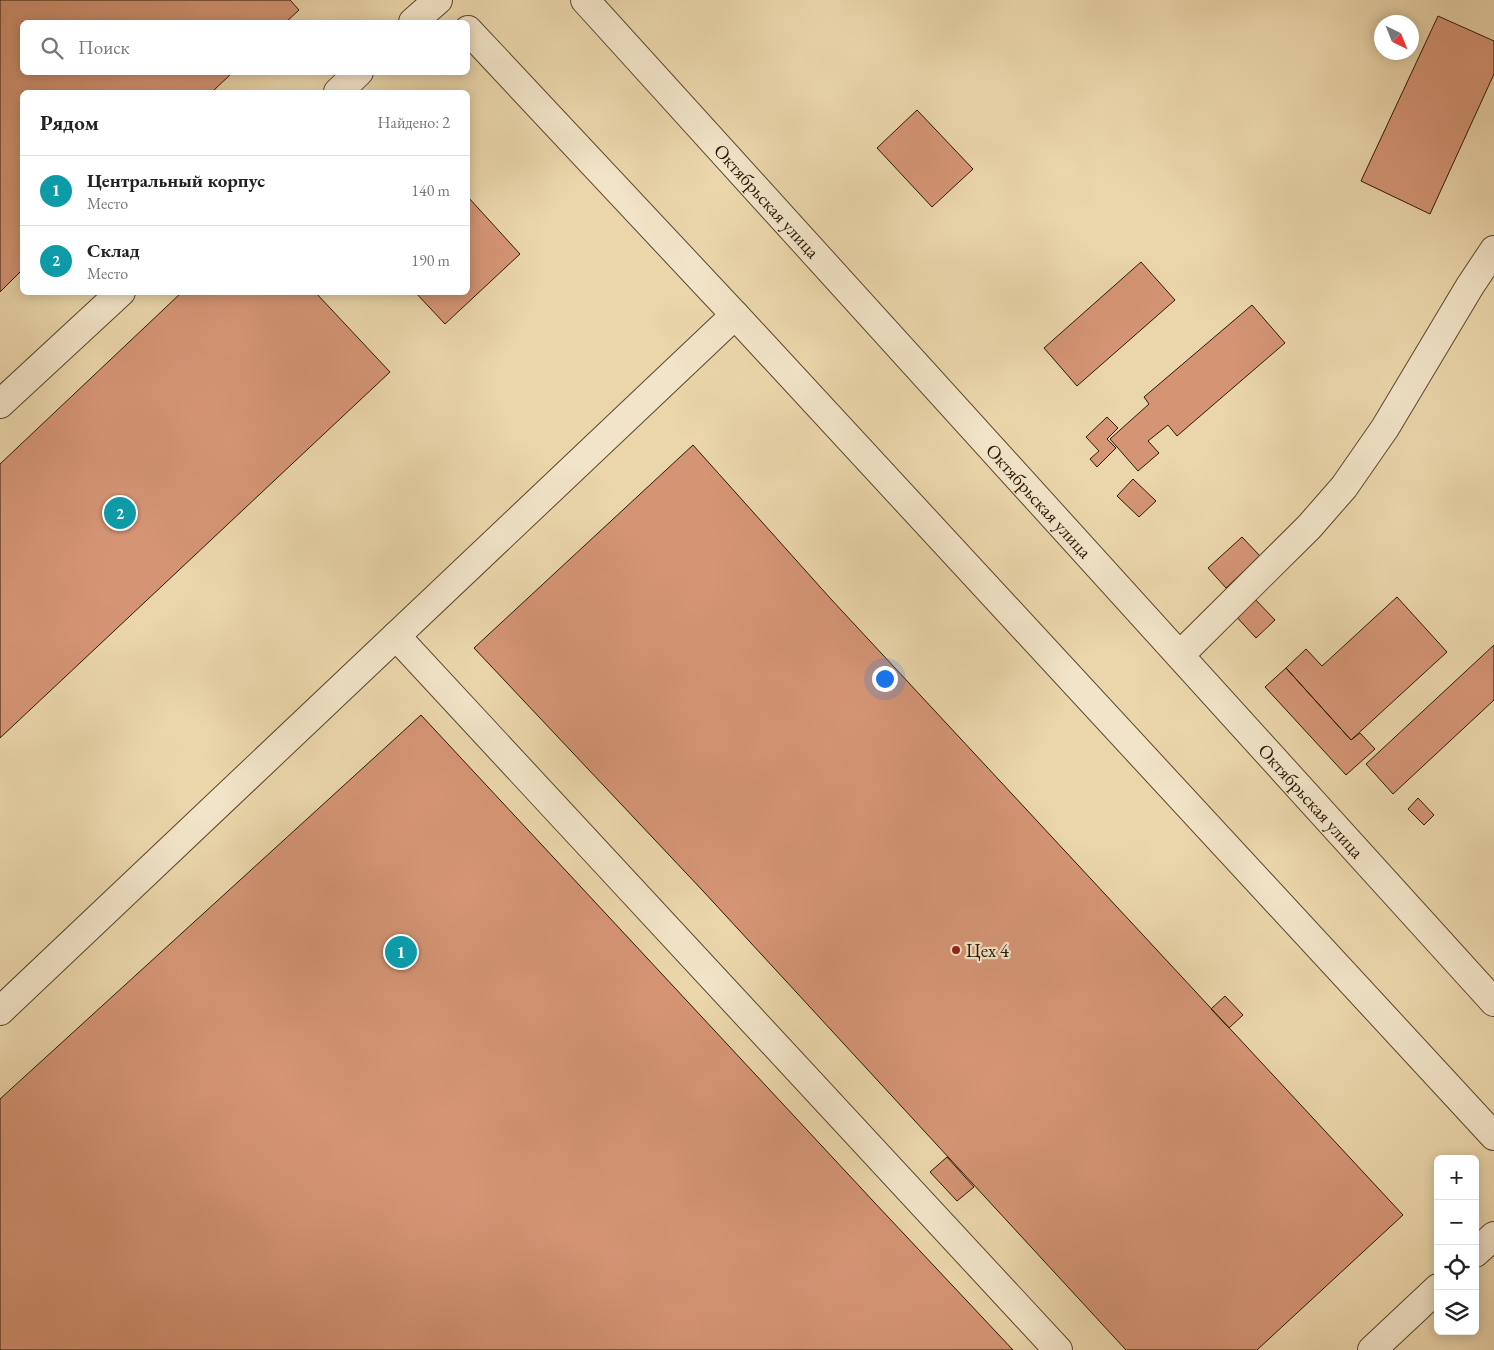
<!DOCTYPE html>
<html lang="ru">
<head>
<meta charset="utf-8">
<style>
	body { margin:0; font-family:"EB Garamond",serif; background:#f6f6f6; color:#222 }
	.controls { position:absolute; right:15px; bottom:15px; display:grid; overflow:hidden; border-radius:8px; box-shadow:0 2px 12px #0003 }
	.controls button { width:45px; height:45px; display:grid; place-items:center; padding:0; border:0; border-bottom:1px solid #e0e0e0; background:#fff; color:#222; font:25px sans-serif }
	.compass { position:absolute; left:1374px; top:15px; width:45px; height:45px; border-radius:50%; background:#fff; box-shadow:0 2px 12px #0003; rotate:137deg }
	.you { position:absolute; left:884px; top:678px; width:18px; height:18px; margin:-12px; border:4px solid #fff; border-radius:50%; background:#1a73e8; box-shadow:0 0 0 8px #1a73e833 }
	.badge { display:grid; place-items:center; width:32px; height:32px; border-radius:50%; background:#8f2418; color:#fff; font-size:16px; font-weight:700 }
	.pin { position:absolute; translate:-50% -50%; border:2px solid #fff; box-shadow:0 1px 5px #0006 }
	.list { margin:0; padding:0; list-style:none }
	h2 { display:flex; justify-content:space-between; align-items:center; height:65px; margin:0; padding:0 20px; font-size:21px }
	h2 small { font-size:16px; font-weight:400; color:#767676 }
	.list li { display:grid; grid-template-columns:32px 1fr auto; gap:15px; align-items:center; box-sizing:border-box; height:70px; padding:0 20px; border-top:1px solid #e0e0e0 }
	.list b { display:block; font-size:19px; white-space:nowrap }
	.list p { margin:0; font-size:16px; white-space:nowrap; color:#767676 }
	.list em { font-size:16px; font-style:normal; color:#767676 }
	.icon { flex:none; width:28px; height:28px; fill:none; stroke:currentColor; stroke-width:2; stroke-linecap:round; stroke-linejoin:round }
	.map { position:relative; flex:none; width:1494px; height:1350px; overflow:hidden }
	.search { position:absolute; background:#fff; box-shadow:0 2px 12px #0003; left:20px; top:20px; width:450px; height:55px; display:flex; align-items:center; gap:12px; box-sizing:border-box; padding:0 18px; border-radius:8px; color:#767676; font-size:19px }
	.panel { position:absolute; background:#fff; box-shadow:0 2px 12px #0003; left:20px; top:90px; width:450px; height:205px; border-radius:8px }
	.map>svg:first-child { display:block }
	.building { fill:#d59575; stroke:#2b1605 }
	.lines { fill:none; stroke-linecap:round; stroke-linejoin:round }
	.minor-casing { stroke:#5b462e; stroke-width:30 }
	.minor { stroke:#f2e4c8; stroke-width:28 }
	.poi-dot { fill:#8f2418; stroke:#f2e4c8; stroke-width:2 }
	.labels { text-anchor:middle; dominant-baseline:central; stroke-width:4.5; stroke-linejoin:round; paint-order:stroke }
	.street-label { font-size:19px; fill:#2b1605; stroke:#f2e4c8 }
	.poi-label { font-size:19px; fill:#2b1605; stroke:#f2e4c8; text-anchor:start }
</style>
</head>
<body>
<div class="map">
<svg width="1494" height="1350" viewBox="0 0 1494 1350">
	<rect width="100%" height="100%" fill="#ebd6ab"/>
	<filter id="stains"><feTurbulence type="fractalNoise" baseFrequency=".004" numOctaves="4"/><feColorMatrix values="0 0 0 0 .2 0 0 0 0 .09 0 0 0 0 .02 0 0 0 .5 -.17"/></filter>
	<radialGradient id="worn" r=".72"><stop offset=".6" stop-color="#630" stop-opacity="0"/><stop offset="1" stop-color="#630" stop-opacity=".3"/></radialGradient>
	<path class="building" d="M0 0H290L299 10 286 22H22V72H233L212 92H22V270L0 292Z
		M1438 16 1494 41V74L1430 214 1361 181Z
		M917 110 973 169 932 207 877 148Z
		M468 197 520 254 445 324 415 292H468Z
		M1141 262 1175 300 1077 386 1044 348Z
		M182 292H315L390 372 0 738V464Z
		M1252 305 1285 343 1177 436 1168 425 1148 441 1159 453 1138 471 1110 439 1149 404 1144 397Z
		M1107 417 1118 428 1107 439 1116 448 1097 467 1090 459 1099 451 1086 437Z
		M693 445 830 598 1403 1215 1257 1350H1126L703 891 474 648Z
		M1133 479 1156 501 1139 517 1117 496Z
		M1242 537 1260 556 1226 588 1208 568Z
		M1251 595 1275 620 1256 638 1233 613Z
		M1397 597 1447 652 1351 740 1286 668 1306 649 1322 666Z
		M1494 645V700L1393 794 1366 764Z
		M1286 668 1351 740 1360 733 1375 749 1346 775 1265 687Z
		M421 715 874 1202 1013 1350H0V1099Z
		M1418 798 1434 815 1424 825 1408 809Z
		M1225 996 1243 1015 1229 1028 1211 1009Z
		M947 1157 974 1187 957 1201 930 1172Z"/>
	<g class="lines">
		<g class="minor-casing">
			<g id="minor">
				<path id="s1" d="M585 0 1494 1002"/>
				<path d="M413 22 438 0"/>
				<path d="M338 92 359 72"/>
				<path d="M735 315 1494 1136"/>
				<path d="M0 404 121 292"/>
				<path d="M396 636 1058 1350"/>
				<path d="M1180 655 1309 527 1344 487 1385 428 1470 286 1494 250"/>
				<path d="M0 1011 735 315 468 30"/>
				<path d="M1475 1253 1494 1236"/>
				<path d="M1372 1350 1438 1288"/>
			</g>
		</g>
		<use href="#minor" class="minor"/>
	</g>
	<circle class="poi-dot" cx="956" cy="950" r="5"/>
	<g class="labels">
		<g class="street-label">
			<text stroke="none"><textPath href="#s1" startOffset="271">Октябрьская улица</textPath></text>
			<text stroke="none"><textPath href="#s1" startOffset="676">Октябрьская улица</textPath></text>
			<text stroke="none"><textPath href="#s1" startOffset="1081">Октябрьская улица</textPath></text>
		</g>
		<g class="poi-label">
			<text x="966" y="950">Цех 4</text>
		</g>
	</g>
	<rect width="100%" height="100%" filter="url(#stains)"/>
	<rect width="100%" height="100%" fill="url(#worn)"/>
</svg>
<div class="controls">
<button>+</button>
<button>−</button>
<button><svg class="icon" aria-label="locate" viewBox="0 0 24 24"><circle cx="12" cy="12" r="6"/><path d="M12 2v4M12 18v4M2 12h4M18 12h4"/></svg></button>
<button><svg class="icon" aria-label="layers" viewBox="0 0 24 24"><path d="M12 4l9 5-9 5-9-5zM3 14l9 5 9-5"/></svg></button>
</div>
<svg class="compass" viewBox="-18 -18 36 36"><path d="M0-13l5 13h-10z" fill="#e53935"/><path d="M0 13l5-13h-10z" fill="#767676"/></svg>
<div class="you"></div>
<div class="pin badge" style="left:401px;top:952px;background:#0f9aa8">1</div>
<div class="pin badge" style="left:120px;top:513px;background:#0f9aa8">2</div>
<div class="search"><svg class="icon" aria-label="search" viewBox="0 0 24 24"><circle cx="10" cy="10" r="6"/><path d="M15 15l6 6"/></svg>Поиск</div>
<section class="panel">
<h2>Рядом<small>Найдено: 2</small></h2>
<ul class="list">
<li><span class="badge" style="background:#0f9aa8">1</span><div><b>Центральный корпус</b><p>Место</p></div><em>140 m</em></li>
<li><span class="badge" style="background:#0f9aa8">2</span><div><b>Склад</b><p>Место</p></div><em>190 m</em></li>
</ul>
</section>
</div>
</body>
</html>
